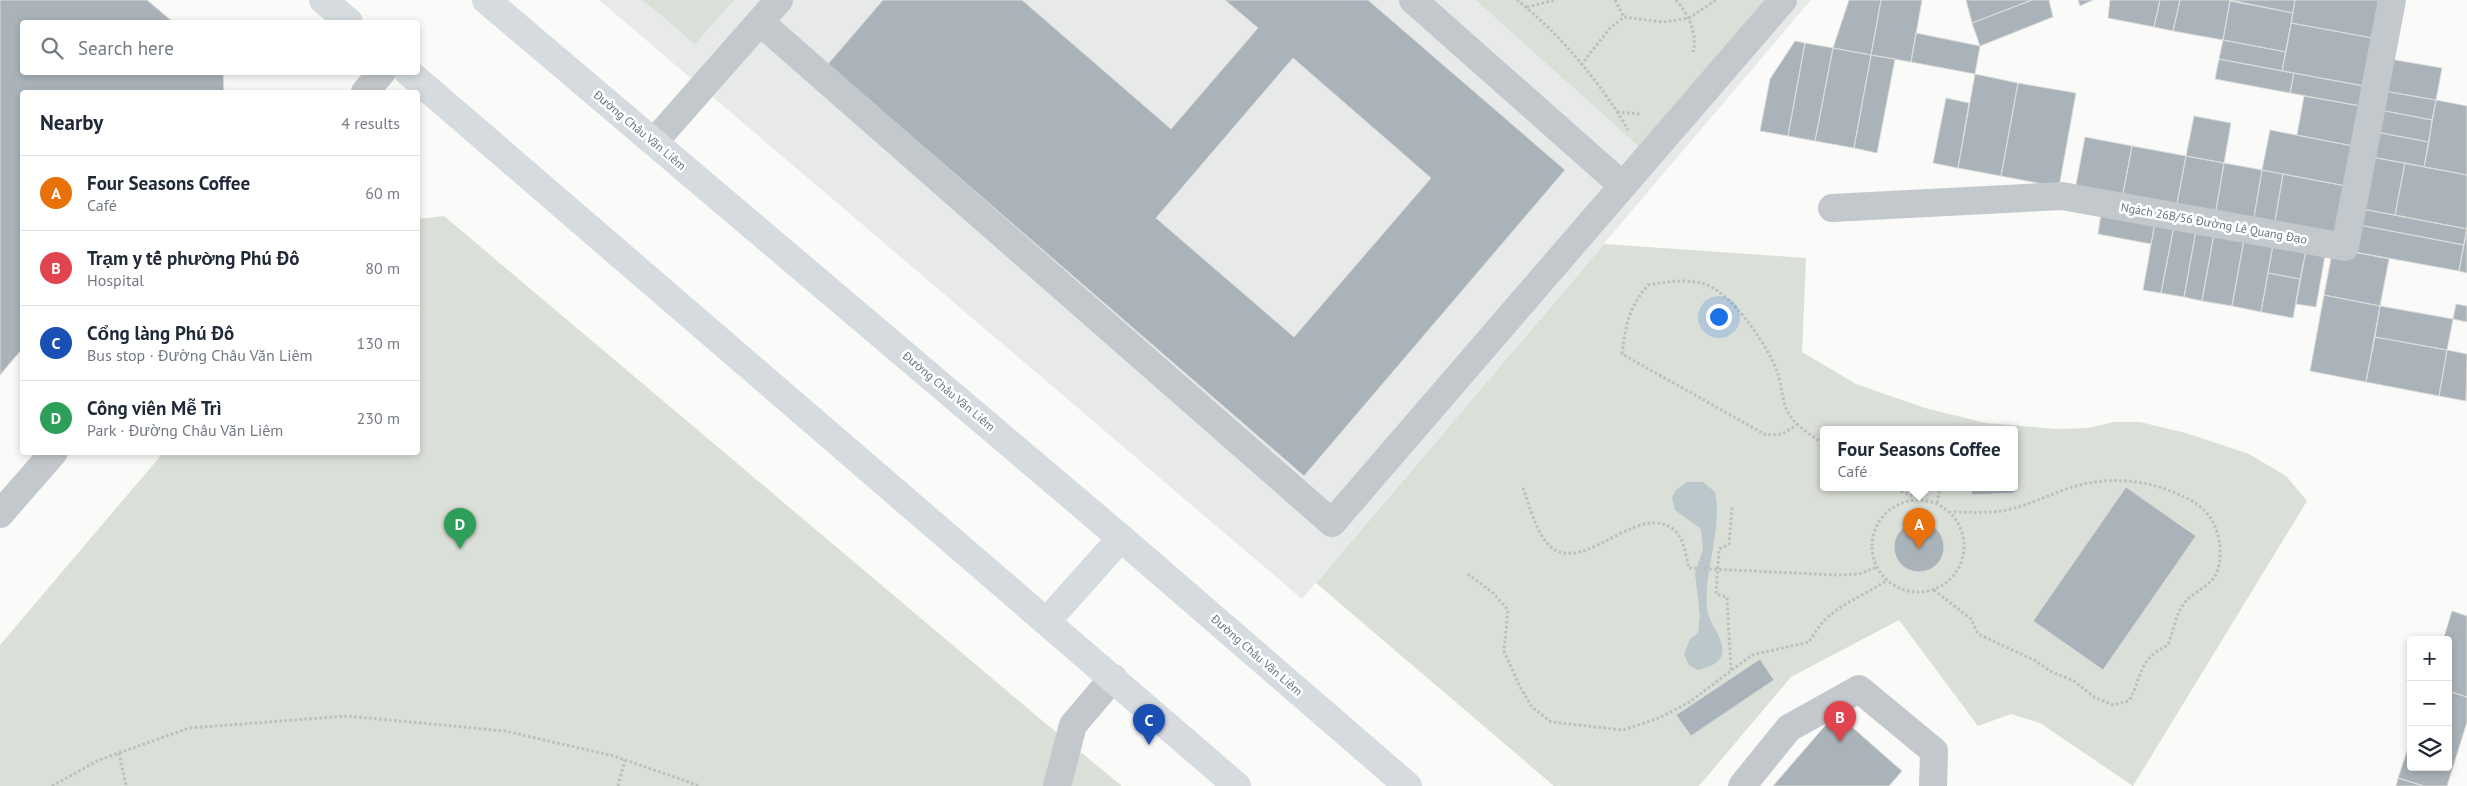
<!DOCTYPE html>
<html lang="en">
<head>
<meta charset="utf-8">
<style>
	body { margin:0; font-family:"PT Sans",sans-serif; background:#f2f2f3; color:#1f2937 }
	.controls { position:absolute; right:15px; bottom:15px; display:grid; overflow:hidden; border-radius:5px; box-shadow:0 2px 8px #0003 }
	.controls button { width:45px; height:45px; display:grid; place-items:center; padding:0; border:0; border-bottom:1px solid #e0e1e3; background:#fff; color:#1f2937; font:25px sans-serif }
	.you { position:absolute; left:1718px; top:316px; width:18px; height:18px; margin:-12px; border:4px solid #fff; border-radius:50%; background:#1a73e8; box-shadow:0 0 0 8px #1a73e833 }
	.badge { display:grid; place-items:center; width:32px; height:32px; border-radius:50%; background:#111827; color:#fff; font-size:16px; font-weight:700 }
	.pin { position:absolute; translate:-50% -41px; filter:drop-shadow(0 1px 2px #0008) }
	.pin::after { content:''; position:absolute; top:26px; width:18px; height:15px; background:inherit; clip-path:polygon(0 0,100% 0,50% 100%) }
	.popup { position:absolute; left:1820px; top:426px; width:198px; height:65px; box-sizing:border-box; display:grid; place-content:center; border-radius:5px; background:#fff; filter:drop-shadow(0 1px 4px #0005); font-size:16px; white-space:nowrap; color:#747a83 }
	.popup b { font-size:19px; color:#1f2937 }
	.popup::after { content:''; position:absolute; left:50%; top:100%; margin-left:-10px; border:10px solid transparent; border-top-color:#fff }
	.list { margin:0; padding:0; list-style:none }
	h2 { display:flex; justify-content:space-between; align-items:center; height:65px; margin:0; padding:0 20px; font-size:21px }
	h2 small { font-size:16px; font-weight:400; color:#747a83 }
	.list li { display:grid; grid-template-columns:32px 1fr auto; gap:15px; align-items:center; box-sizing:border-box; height:75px; padding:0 20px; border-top:1px solid #e0e1e3 }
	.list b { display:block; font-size:19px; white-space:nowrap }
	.list p { margin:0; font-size:16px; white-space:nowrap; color:#747a83 }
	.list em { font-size:16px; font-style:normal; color:#747a83 }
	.icon { flex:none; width:28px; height:28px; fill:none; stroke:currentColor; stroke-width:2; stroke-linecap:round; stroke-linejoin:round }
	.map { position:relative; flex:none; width:2467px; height:786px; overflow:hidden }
	.search { position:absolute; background:#fff; box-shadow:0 2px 8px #0003; left:20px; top:20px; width:400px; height:55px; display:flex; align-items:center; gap:12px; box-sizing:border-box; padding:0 18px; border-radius:5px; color:#747a83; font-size:19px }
	.panel { position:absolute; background:#fff; box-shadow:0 2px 8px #0003; left:20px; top:90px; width:400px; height:365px; border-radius:5px }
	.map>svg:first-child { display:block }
	.built { fill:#e8e9e9 }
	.green { fill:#dadfd7; fill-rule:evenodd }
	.water { fill:#bbc7cb }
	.building { fill:#aab3b9; stroke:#dcdcda; fill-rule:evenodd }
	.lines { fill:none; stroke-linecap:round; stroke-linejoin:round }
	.path { stroke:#bbbfc2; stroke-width:3; stroke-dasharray:2.5 2.5; stroke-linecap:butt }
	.minor { stroke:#c3c8cc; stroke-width:28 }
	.major { stroke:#d6dbdf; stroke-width:28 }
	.labels { text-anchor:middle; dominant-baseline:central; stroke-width:5; stroke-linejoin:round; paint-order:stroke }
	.street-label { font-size:12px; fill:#657683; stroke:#fff }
</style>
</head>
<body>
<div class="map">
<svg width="2467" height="786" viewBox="0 0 2467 786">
	<rect width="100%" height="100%" fill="#fafaf8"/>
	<path class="built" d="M599 0H1811L1302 599Z"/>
	<path class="green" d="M643 0H734L695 44Z
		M1476 0H1770L1644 151Z
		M444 216 1039 718 1122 786H0V645L163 453 418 452V219Z
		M1604 244 1806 258 1802 352 1856 384 1925 408 1986 423 2057 429 2089 428 2114 422H2140L2186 433 2249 454 2286 476 2307 501 2133 786 2040 723 2011 714 1978 726 1899 620 1791 677 1699 786H1554L1316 583ZM1824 430H2014V488H1824Z"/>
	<path class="water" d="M1687 482H1703L1715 492C1723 531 1703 571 1707 610 1709 625 1728 642 1721 657 1717 665 1706 668 1698 670L1689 665 1684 654 1690 639 1698 633 1700 616 1695 573 1703 549 1701 529 1675 510 1672 498 1676 490Z"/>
	<path class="building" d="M0 0H147L173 22H22V72H223L224 92H22V349L0 375Z
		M883 0H1022L1171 129 1258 28 1225 0H1368L1565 170 1304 476 828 64ZM1293 58 1431 178 1294 337 1156 218Z
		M1849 0H1881L1871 55 1833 48Z
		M1881 0H1922L1911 62 1871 55Z
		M1966 0H2032L1972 23Z
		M2032 0H2049L2053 17 1980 46 1972 23Z
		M2078 0H2093L2080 6Z
		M2110 0H2160L2154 27 2108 18Z
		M2160 0H2180L2173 31 2154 27Z
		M2180 0H2230L2223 40 2173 31Z
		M2230 0H2295L2293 13Z
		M2295 0H2385L2378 39 2291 23Z
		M2230 1 2293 13 2286 52 2223 40Z
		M2291 23 2378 39 2369 87 2282 71Z
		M1916 33 1980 46 1975 74 1911 62Z
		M2223 40 2286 52 2282 71 2219 59Z
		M1795 41 1805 43 1788 136 1760 131 1770 79Z
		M1805 43 1833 48 1815 141 1788 136Z
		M1833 48 1871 55 1854 148 1815 141Z
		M1871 55 1895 59 1877 153 1854 148Z
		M2384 58 2442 68 2436 100 2378 90Z
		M2219 59 2294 73 2290 93 2215 79Z
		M2294 73 2369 87 2366 107 2290 93Z
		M1975 74 2018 83 2001 176 1958 168Z
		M2018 83 2076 93 2059 187 2001 176Z
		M2378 90 2436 100 2432 120 2375 109Z
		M2304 96 2366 107 2358 147 2297 135Z
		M1946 98 1969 103 1958 168 1933 163Z
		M2436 100 2467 106V175L2424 167Z
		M2375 109 2432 120 2429 142 2371 131Z
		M2194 116 2231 123 2224 163 2186 156Z
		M2270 130 2358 147 2351 187 2262 170Z
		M2371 131 2429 142 2424 167 2366 156Z
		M2085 137 2132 146 2122 199 2075 190Z
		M2132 146 2186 156 2176 209 2122 199Z
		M2186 156 2224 163 2215 216 2176 209Z
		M2366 156 2405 163 2395 215 2357 208Z
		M2224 163 2262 170 2253 223 2215 216Z
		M2405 163 2467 175V229L2395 215Z
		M2262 170 2283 174 2274 227 2253 223Z
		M2283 174 2351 187 2341 240 2274 227Z
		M2102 207 2156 217 2151 244 2098 234Z
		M2357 208 2467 229 2464 245 2354 224Z
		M2156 217 2175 221 2161 293 2143 290Z
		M2175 221 2197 225 2184 297 2161 293Z
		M2354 224 2464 245 2459 271 2349 251Z
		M2197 225 2215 228 2202 301 2184 297Z
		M2467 227V273L2459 271Z
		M2215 228 2245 234 2232 306 2202 301Z
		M2245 234 2274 239 2261 312 2232 306Z
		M2274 239 2307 245 2300 279 2268 273Z
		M2307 245 2326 250 2316 307 2296 304Z
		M2333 248 2389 259 2380 306 2324 295Z
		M2268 273 2300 279 2293 318 2261 312Z
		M2324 295 2380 306 2366 382 2310 371Z
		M2456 304 2467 306V322L2453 319Z
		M2380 306 2453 319 2447 350 2375 337Z
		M2375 337 2447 350 2439 396 2366 382Z
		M2447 350 2467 354 2466 401 2439 396Z
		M2014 469 2015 493 1972 495 1971 488H2014Z
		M2126 487 2196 536 2103 670 2033 621Z
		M1894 547a25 25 0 1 1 50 0a25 25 0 1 1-50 0Z
		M2452 611 2467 616V697L2448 691V640H2443Z
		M1760 659 1774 680 1691 736 1676 715Z
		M2448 691 2467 697V722L2447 786H2424L2398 778 2411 739V767H2448Z
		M1836 713 1902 771 1889 786H1773Z
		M2398 778 2424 786H2396Z"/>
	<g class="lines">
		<path class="path" d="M1517 0C1558 32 1602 84 1628 130
			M1615 0 1624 17
			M1676 0C1688 14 1698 33 1693 52
			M1527 7 1555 0
			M1581 65 1610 28 1624 17 1663 22 1689 18 1716 0
			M1617 112 1640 114
			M1798 424 1782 434 1766 435 1622 354C1626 324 1628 309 1648 285 1665 282 1683 279 1701 283 1730 289 1769 347 1778 374 1782 387 1782 403 1789 414 1797 427 1812 436 1824 444
			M1523 488C1530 507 1538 542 1557 551 1591 566 1639 504 1673 529 1684 537 1686 556 1689 568L1837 575 1859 574 1877 567
			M1897 488 1902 492 1920 498
			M1872 546a46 46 0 1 1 92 0a46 46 0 1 1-92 0Z
			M1937 503 1940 488
			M1468 574 1493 593 1508 610 1504 651 1519 685 1532 707 1551 722 1623 730 1659 718 1688 703 1752 655 1809 642C1813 636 1817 629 1822 623 1840 603 1866 595 1887 580
			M1934 590 1971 619 1978 634 2036 661 2050 671 2074 681 2094 697 2113 705 2129 701C2144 673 2137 661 2168 645 2174 630 2175 613 2187 600 2196 591 2213 584 2217 572 2223 555 2220 535 2212 520 2203 505 2188 498 2173 492 2144 480 2110 477 2080 485 2056 491 2035 503 2011 509 1991 514 1971 512 1951 512
			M1731 670 1727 597 1716 594 1719 549 1729 544 1732 507
			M119 753 126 786
			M52 786 99 760 189 728 347 716 505 731 614 756 700 786
			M618 786 625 760"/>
		<path class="minor" d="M1413 0 1623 186
			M760 22 1332 523 1783 0
			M365 92 382 72
			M654 142 779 0
			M1832 208 2062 196 2345 247 2392 0
			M0 514 54 452
			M1057 786 1073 725 1113 678
			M1742 786 1789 728 1859 689 1934 751 1933 786"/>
		<path class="major" d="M323 0 349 22
			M486 0 1121 538 1408 786
			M408 72 1237 786
			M1047 621 1121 538"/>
	</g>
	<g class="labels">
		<g class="street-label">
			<text transform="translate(640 130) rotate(40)">Đường Châu Văn Liêm</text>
			<text transform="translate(2214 223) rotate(10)">Ngách 26B/56 Đường Lê Quang Đạo</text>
			<text transform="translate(949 391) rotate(40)">Đường Châu Văn Liêm</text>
			<text transform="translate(1257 655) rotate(41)">Đường Châu Văn Liêm</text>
		</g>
	</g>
</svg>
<div class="controls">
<button>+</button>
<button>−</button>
<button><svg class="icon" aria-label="layers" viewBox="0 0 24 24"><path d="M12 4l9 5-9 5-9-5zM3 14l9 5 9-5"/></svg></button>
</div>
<div class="you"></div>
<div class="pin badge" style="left:1919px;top:549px;background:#e8710a">A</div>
<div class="popup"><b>Four Seasons Coffee</b>Café</div>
<div class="pin badge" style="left:1840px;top:742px;background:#e0444e">B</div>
<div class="pin badge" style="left:1149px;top:745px;background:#1a4fb4">C</div>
<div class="pin badge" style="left:460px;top:549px;background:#2e9e5b">D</div>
<div class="search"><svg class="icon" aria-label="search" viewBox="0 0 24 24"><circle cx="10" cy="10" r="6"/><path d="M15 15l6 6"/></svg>Search here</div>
<section class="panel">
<h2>Nearby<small>4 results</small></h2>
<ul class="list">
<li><span class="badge" style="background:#e8710a">A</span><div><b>Four Seasons Coffee</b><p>Café</p></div><em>60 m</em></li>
<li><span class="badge" style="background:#e0444e">B</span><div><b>Trạm y tế phường Phú Đô</b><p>Hospital</p></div><em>80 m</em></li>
<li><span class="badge" style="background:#1a4fb4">C</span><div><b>Cổng làng Phú Đô</b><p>Bus stop · Đường Châu Văn Liêm</p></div><em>130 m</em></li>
<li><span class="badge" style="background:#2e9e5b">D</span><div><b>Công viên Mễ Trì</b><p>Park · Đường Châu Văn Liêm</p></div><em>230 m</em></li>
</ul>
</section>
</div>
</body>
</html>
